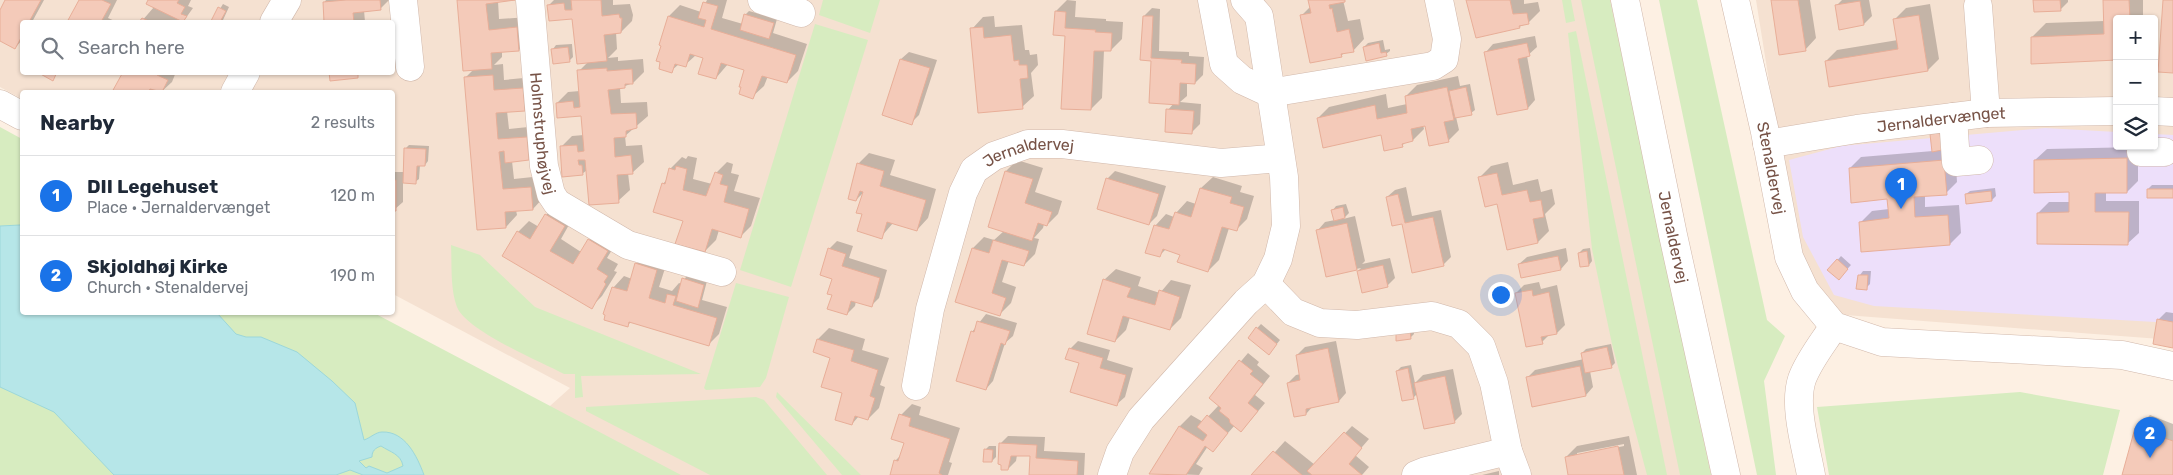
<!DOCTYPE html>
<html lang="en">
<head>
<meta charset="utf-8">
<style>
	body { margin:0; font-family:Rubik,sans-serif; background:#f6f6f7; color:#1f2937 }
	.controls { position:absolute; right:15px; top:15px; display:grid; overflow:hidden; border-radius:5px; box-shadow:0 1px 4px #0004 }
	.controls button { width:45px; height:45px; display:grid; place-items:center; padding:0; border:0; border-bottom:1px solid #e0e1e3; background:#fff; color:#1f2937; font:25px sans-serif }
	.you { position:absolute; left:1500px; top:294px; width:18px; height:18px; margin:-12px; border:4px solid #fff; border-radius:50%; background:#1a73e8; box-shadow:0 0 0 8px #1a73e833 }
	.badge { display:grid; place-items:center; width:32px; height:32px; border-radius:50%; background:#1a73e8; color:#fff; font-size:16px; font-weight:700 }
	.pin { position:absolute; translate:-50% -41px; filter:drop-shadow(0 1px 2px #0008) }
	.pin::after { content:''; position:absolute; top:26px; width:18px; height:15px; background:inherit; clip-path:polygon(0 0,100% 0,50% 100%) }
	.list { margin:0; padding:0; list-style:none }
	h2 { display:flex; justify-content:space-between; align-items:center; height:65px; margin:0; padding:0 20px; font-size:21px }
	h2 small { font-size:16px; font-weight:400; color:#747a83 }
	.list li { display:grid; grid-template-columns:32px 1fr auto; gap:15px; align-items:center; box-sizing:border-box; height:80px; padding:0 20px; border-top:1px solid #e0e1e3 }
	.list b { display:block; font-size:19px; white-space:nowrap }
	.list p { margin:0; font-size:16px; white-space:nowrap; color:#747a83 }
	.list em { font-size:16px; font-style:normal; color:#747a83 }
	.icon { flex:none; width:28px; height:28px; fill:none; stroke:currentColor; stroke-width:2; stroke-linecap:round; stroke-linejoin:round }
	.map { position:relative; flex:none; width:2173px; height:475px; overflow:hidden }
	.search { position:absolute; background:#fff; box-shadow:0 1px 4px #0004; left:20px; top:20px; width:375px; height:55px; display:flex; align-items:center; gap:12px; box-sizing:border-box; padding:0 18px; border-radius:5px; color:#747a83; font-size:19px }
	.panel { position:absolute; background:#fff; box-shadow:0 1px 4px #0004; left:20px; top:90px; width:375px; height:225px; border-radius:5px }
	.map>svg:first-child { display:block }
	.residential { fill:#f5e1d1; fill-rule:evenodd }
	.education { fill:#eddffa }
	.green { fill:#d7ecc0 }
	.water { fill:#b6e6e8; stroke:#9cd7da; fill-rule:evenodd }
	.shadow { fill:#0003; fill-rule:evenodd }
	.building { fill:#f4cab9; stroke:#e8ae98 }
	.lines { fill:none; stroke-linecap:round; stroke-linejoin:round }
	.minor-casing { stroke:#d1b8ab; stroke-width:29 }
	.minor { stroke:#fff; stroke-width:28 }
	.labels { text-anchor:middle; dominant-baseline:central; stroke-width:5; stroke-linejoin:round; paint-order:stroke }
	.street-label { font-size:16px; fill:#775347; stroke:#fff4ea }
</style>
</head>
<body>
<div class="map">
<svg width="2173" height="475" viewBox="0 0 2173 475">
	<rect width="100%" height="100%" fill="#fdf0e3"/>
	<path class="residential" d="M0 0H1625L1726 475H473L570 388 393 294 392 92H22V99L0 87ZM22 22H392V72H22Z
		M1756 0H2173V340L1806 312ZM2117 19H2154V146H2117Z"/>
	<path class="education" d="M2045 128 2117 132V146H2154V134L2173 135V323L1874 306 1834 295 1803 237 1789 160 1841 146Z"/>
	<path class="green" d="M823 0H880L870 33 819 15Z
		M1562 0H1571L1575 21 1566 23Z
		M1581 0H1610L1711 475H1680Z
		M1659 0H1697L1767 320 1785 336 1764 381 1776 475H1757Z
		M815 24 868 40 791 287 740 270Z
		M1576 31 1667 475H1647L1612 344 1592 249 1568 33Z
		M0 127 22 139V312L374 313 681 475H0Z
		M451 245 480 255 535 307 701 374 581 376 583 397 575 398V374H564C539 361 467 331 457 307 450 289 452 264 451 245Z
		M736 283 789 297 766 378 760 387 706 390 704 388Z
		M777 392 861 475H842L776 397Z
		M2020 392 2120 410 2103 475H1829L1817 407Z
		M756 397 764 400 827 475H710L586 411V407Z"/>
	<path class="water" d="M20 225 22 226V312L217 313 236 334 246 337H261L297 352 332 381 355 403 364 440C370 438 376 432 382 432 405 431 417 456 424 475H363L350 470 336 475H114L54 412 0 387V226ZM381 446C390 452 401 454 403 466L387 473 369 466 366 468 359 461 372 457C372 451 375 448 381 446Z"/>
	<path class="shadow" d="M7 0H44L32 22H22V40L15 48 0 40V13Z
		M80 0H117L108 18 117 22H69Z
		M150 0H191L188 6 193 8 183 22H141L154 7Z
		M326 0H389L380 9 364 10 365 22H326L324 3Z
		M458 0H514L498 1 499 19 528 17 530 38 519 50 502 51V57L494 65 503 64 504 80 534 77 536 98 525 110 507 111 509 129 538 126 540 148 529 159 512 161 514 179 542 176 544 197 533 209 516 210 517 215 506 227 465 78 474 69Z
		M554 0H613V5L630 4 633 15 632 21 621 32H616L617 49 608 58 618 57V61L643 59 644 72 633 83 620 88 621 103 647 102 648 116 625 136 626 146 642 145 644 162 632 173H628L630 190 618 201 587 170 582 174 561 147 572 136 584 135 582 115 557 103 568 92 580 91 579 71 588 62 573 17 549 5Z
		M707 0H727L722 18 743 24 745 15 749 11 777 19 773 33 807 44 798 71 787 82 768 76 764 86 752 97 745 69 728 64 716 78 704 57 696 55 685 65 679 64 671 71 669 16 680 5 701 12Z
		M1067 0 1076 1 1075 17 1106 19V21L1123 22 1122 39 1111 50H1104L1102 98 1091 109 1067 35 1056 11Z
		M1310 0H1343L1348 21 1360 19 1364 39 1353 51 1345 52 1341 56 1302 15 1311 6Z
		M1468 0H1524V4L1538 2 1540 11 1528 23 1519 27Z
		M1772 0H1810L1816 38 1805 50Z
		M1842 0H1869L1872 16 1864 24 1836 6Z
		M2035 0H2068V2L2060 10Z
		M2104 0H2143V19H2117V59L2032 37 2046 23 2105 21Z
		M223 4 229 7 223 20 217 22 213 20Z
		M1930 4 1939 59 1928 70 1830 86 1826 61 1837 50 1898 40 1894 20 1906 8Z
		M1152 8 1160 9 1159 51 1189 52V56L1204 57 1203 75 1195 83 1187 82V96L1180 102 1201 104 1200 124 1192 132 1168 110 1174 103 1153 60 1141 59 1144 16Z
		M994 16 995 27 1022 25 1025 50H1029L1030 55 1037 54 1038 65 1031 73 1034 96 1022 107 972 29 983 17Z
		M392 26 397 47 392 51Z
		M1535 36 1537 47 1527 56 1535 100 1528 108 1486 52 1493 44Z
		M1383 40 1385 50 1390 49V51L1386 54 1367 59 1364 47 1368 43Z
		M572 44 573 57 569 61 553 49 556 45Z
		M909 52 937 60 919 115 911 123 901 59Z
		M124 72H176L172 82 161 92 154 89 152 92H114Z
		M1458 76 1460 86 1470 84 1475 110 1471 113 1456 117 1459 130 1448 141 1426 125H1423L1424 129 1413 140 1406 141 1402 146 1382 133 1318 118 1329 107 1386 94 1388 108 1407 104 1406 96 1417 85Z
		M1944 130 1946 145 1940 151 1955 150 1957 182 1946 193 1925 195V207L1959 205 1961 233 1950 244 1861 222 1872 211 1889 209 1888 198 1850 168 1861 157 1933 151 1931 135 1935 131Z
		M409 145 429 146 428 161 425 165H420L419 179 415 182H403V202L395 209H392V172H404L405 149Z
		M2138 147V181L2127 192H2106V201H2139V233L2127 244 2038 213 2049 202H2071V191L2035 160 2047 149Z
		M869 153 895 160 890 175 936 189 928 218 917 230 893 223 881 237 864 213V192L856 200 858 164Z
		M688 156 697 158 693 179 712 184 716 173 727 162 733 164 731 173 739 175 734 191 760 198 751 226 740 237 719 230 716 240 705 251 663 184 667 179 670 169 682 157 686 159Z
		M1017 160 1043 168 1035 192 1062 201 1058 214 1047 225 1044 224 1043 228 1034 238 1039 239 1035 254 1024 265 1009 260 1002 282 1016 287 1011 303 1000 314 973 248 984 237 994 240 1004 231 989 226 1006 171Z
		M1508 162 1513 185 1538 179 1541 192 1552 189 1555 204 1545 214 1549 231 1538 242 1498 203 1480 177 1491 166Z
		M1115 171 1166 186 1157 216 1149 224 1107 179Z
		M1213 177 1242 186 1240 192 1254 196 1247 219 1236 230 1229 228 1219 260 1208 271 1181 254 1166 249 1159 256 1155 226 1166 214 1174 217 1176 213 1187 201 1196 204 1201 188Z
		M2152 185H2173V196L2148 189Z
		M1406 187 1412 216 1441 210 1451 257 1443 265 1403 222 1387 197 1395 190Z
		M1995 188 1996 196 1992 200 1966 194 1970 191Z
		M557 204 575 214 561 239 581 252 589 240 600 228 618 240 607 258 618 264 614 271 617 272 602 296 591 307 518 232 529 221 539 227 546 215Z
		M1346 204 1349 213 1343 219 1355 216 1365 261 1362 264 1390 258 1395 278 1387 286 1358 271 1361 268 1327 275 1318 230 1325 222 1335 220 1333 210 1336 206Z
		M837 241 853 246 849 258 887 270 879 298 871 306 856 301 855 306 847 314 834 278 829 249Z
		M1566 248 1568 261 1561 269 1519 264 1527 257Z
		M1590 248 1592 261 1589 265 1579 253 1583 249Z
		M647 253 668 259 659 287 672 291 679 283 682 284 687 275 707 281 702 300 727 307 719 334 708 345 631 322 627 326 613 288 624 276 632 279 636 264Z
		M1841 256 1851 265 1839 278 1829 270Z
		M1116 269 1141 277 1138 286 1160 293 1171 280 1191 285 1181 318 1170 329 1130 317 1126 330 1115 341 1104 280Z
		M1863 271H1871L1870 284 1866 288 1860 275Z
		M1539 282 1541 289 1557 285 1565 325 1557 333 1550 334 1542 342 1516 293 1524 285Z
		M2166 312 2173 313V347L2158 320Z
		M986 314 1017 323 1013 336 1005 343 993 381 986 389 972 332Z
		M1261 324 1280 340 1272 350 1249 337Z
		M1413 325 1414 334 1410 338 1397 331Z
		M829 328 865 339 862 350 889 358 880 385 885 387 879 408 868 419 859 416 852 424 831 357 818 339Z
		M1078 341 1110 350 1107 360 1133 368 1125 397 1117 404 1070 349Z
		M1336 341 1346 393 1339 401 1313 406 1306 414 1288 383 1296 375 1301 374 1297 355 1305 347Z
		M1611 344 1615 363 1611 367 1590 371 1593 387 1586 395 1528 377 1535 370 1584 359 1582 353 1586 349Z
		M1248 353 1259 362 1257 365 1270 376 1255 395 1265 403 1249 422 1241 430 1235 425 1213 450 1208 446 1196 464 1203 468 1199 475 1150 473 1180 426 1191 415 1203 422 1219 405 1210 398Z
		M1411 365 1415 383 1423 375 1453 369 1462 414 1455 421 1417 394 1413 398 1397 371 1401 367Z
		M912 404 921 407 919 415 960 428 949 462 952 463 948 475H891L896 460 901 455 905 442 901 415Z
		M2150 415 2173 424V475H2123L2136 429Z
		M1352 426 1369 439 1355 455 1369 467 1362 475H1254L1285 441 1315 465Z
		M1008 436 1045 437 1044 451 1085 453 1084 475H1030L1032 455H1017L1016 461 1008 469 1000 444Z
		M1629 436 1637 475H1570L1566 457 1577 446ZM1624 444V446L1577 456V453Z
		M989 446H996V457L992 461 985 450Z
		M1499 471V475H1482Z"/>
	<path class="building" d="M5 0H41L29 22H22V36L15 49 0 41V10Z
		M79 0H102L111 4 101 22H67Z
		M148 0H179L177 3 185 7 181 14 187 16 183 22 146 4Z
		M346 0H380L381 10 353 13 354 22H324L323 2Z
		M457 0H515L486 4 489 30 517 27 519 51 491 53 492 69 463 71Z
		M571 0H601L602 16 619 14 620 18H622L621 33 604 35 607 61 577 64 572 19 549 21 547 5 564 3 565 10H572Z
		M1308 0H1345V2L1329 5 1330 9 1332 8 1337 32 1349 29 1354 52 1341 54 1342 57 1310 63 1300 15 1311 13Z
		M1466 0H1510L1513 14 1527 13 1529 24 1519 26 1520 28 1476 38Z
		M1771 0H1798L1806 51 1779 55Z
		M2033 0H2060L2061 11 2034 12Z
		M2103 0H2129L2130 19H2117V60L2031 64V37L2104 34Z
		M2163 0H2173V73L2158 72Z
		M1860 1 1864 25 1839 30 1835 5Z
		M703 2 718 6 711 29 796 55 787 83 762 76 753 99 739 94 741 87H739L744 70 721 63 716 79 698 74 703 58 690 54 686 67 675 64 672 73 659 69 660 62 656 61 661 46 659 45 668 16 704 27 706 20 698 18Z
		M218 7 226 11 220 22H214L211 21Z
		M1055 11 1066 12 1065 28 1096 30 1095 32 1112 33 1111 51H1094L1091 110 1061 109 1065 36 1053 35Z
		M744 14 774 23 769 39 740 30Z
		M1919 15 1928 71 1829 87 1825 61 1898 49 1893 19Z
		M1143 16H1153L1151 58 1182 60 1181 63 1196 64 1195 84 1180 83 1179 105 1149 103 1151 61 1140 60Z
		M142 18 151 22H139Z
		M983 27 984 38 1011 35 1014 61 1019 60V65H1027L1028 78 1020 79 1023 109 978 113 970 28Z
		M1379 43 1381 53 1386 52 1387 56 1366 61 1363 47Z
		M1527 43 1530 56 1518 59 1528 109 1497 115 1484 52Z
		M568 47 570 62 553 64 551 49Z
		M900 59 930 68 912 125 882 115Z
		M607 68V71L632 69 633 84H625V88L608 90 611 114 636 113 637 128 626 131V137L614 138 615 157 631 155 633 174 617 175 619 203 589 205 585 160H578L579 165H582L583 175 562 177 560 146 577 145 578 152 584 151 581 116 557 118 556 103 573 101 574 108 580 107 577 70Z
		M37 72H57L53 81Z
		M123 72H158L157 75 168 80 162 92 150 89 148 92H112Z
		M329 72H358V78L330 81Z
		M493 75 494 90 523 88 525 111 496 113 498 139 527 137 529 160 505 163 504 151 499 152 503 189 531 187 533 210 505 212 506 228 477 230 464 77Z
		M1447 87 1454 120 1444 122 1449 142 1429 146 1425 126 1411 129 1413 141 1402 144 1403 147 1384 151 1381 135 1323 148 1317 118 1375 105 1377 119 1407 113 1405 96Z
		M1466 87 1472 115 1455 118 1449 91Z
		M1166 109 1194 111 1192 134 1165 132Z
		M1940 133 1942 150 1932 152 1930 134Z
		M404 148 426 149 425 166H417L416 184 403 183Z
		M2127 158V193H2095V212H2129L2128 245 2037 244V213L2069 212V192L2034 193V160Z
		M1944 160 1947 195 1914 197 1915 217 1948 215 1950 245 1861 252 1859 222 1889 218 1887 199 1851 203 1849 168Z
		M857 163 884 171 880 186 926 200 917 231 887 222 882 239 857 231 862 214 856 213 863 192 860 191 856 201 848 199Z
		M676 166 687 169 683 190 706 196 715 172 723 175 720 184 728 186 724 202 749 209 741 238 712 229 705 252 675 244 683 221 653 212 662 183 665 184 669 168 675 170Z
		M1005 171 1033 179 1025 203 1052 212 1047 226 1038 223 1032 241 988 227Z
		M1497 173 1502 195 1527 190 1530 202 1541 200 1544 217 1533 219 1538 243 1507 250 1497 204 1485 207 1478 177Z
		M1106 178 1159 194 1149 225 1097 209Z
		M392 180H396V211H392Z
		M1200 188 1232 197 1230 203 1244 207 1237 231 1222 227 1208 272 1177 262 1180 255 1163 249 1160 257 1145 253 1154 225 1169 229 1175 212 1191 217Z
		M2147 189H2173V198H2147Z
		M1991 191 1992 201 1966 204 1965 194Z
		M1398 194 1405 223 1433 217 1444 266 1412 273 1402 224 1392 226 1386 197Z
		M1343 207 1345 218 1334 221 1331 210Z
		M545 214 565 226 550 251 573 264 588 239 608 251 597 269 608 276 604 282 606 284 592 309 502 256 517 231 530 239Z
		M1347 223 1357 270 1326 277 1316 230Z
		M993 240 1029 251 1024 266 1002 260 992 293 1006 298 1000 316 955 302 972 248 989 253Z
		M828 248 846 254 842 266 880 278 872 307 851 301 847 315 827 309 832 295 827 294 832 279 820 275Z
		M1587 251 1589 266 1580 267 1578 253Z
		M1558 256 1561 270 1521 278 1518 264Z
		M1837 259 1848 269 1839 280 1827 270Z
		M635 263 657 270 649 298 665 303 667 294 676 296 673 305 717 318 709 346 629 322 628 327 604 320 605 315 603 314 612 287 627 291Z
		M1383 265 1388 287 1362 293 1357 271Z
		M1858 275H1868L1867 290 1856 289Z
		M682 278 704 285 698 308 676 301Z
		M1103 279 1131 288 1127 297 1155 305 1159 290 1180 297 1170 330 1123 316 1115 342 1087 334Z
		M1532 290 1533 296 1549 292 1557 334 1541 337 1543 344 1526 347 1515 293Z
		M2157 319 2173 322V348L2153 344Z
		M977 321 1010 331 1005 345 1001 343 986 390 956 381 971 331 974 332Z
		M1256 327 1277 344 1269 355 1248 338Z
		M1410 329 1411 339 1396 341V330Z
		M817 339 854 350 851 361 878 370 870 396 875 398 868 420 855 416 852 425 835 420 842 393 821 387 830 358 813 352Z
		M1607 347 1612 368 1585 373 1581 353Z
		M1069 348 1103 358 1100 368 1126 375 1117 406 1070 392 1079 363 1065 359Z
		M1328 348 1339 402 1306 409V415L1294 417 1287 383 1300 380 1296 355Z
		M1239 360 1253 371 1250 374 1263 384 1248 403 1258 411 1241 432 1230 423 1229 419 1219 411 1221 408 1209 398Z
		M1580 366 1586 396 1532 407 1526 377Z
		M1408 368 1414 399 1402 401 1396 371Z
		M1445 376 1455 423 1424 429 1414 383Z
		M899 414 911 418 909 426 950 439 939 473 942 475H890L894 460 898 461 904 443 891 439Z
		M1207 415 1228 433 1213 452 1205 446 1186 475 1149 474 1179 426 1203 441 1207 435 1197 427Z
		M2135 428 2173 441V475H2122Z
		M1344 432 1362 448 1349 464 1362 475H1312L1307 471Z
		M999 443 1037 445 1036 458 1078 461 1077 475H1029L1030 456H1011L1008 470H1001V465L998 464Z
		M1618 446 1624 475H1568L1565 457Z
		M984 449 993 450 992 462H983Z
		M1273 451 1302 475H1251Z"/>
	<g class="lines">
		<g class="minor-casing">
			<g id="minor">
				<path d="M403 0 410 67"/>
				<path id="s1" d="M530 0 544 166 551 194 557 203 628 245 722 272"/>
				<path d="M762 0 801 13"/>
				<path d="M1212 0 1224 64 1242 80 1270 93 1433 66 1444 59 1447 39 1439 0"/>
				<path id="s2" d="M1625 0 1673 235 1726 475"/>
				<path id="s3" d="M1735 0 1765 132 1789 257 1805 291 1834 326 1882 342 2122 355 2173 366"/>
				<path d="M1978 6 1986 113"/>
				<path d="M274 22 287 0"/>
				<path d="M235 92 246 72"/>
				<path d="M0 104 22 116"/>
				<path d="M2154 111 2173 112"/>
				<path d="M1953 117 1956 162 1979 160"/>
				<path id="s4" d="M1767 144 1857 129 1986 113 2117 111"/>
				<path d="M2142 146 2141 152H2164"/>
				<path d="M1266 284 1293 312 1320 323 1357 325 1432 316 1459 324 1481 346 1494 383 1508 451 1517 475"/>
				<path id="s5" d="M916 386 930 309 963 193 974 170 994 156 1028 144H1062L1221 163 1280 158"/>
				<path d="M1112 475 1120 452 1141 419 1246 302 1266 284 1278 259 1286 226 1284 177 1259 16 1245 0"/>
				<path d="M1416 475 1426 471 1508 451"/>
				<path d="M1811 475C1806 447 1793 406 1802 379 1809 360 1823 343 1834 326"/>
			</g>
		</g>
		<use href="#minor" class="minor"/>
	</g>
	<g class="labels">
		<g class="street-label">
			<text stroke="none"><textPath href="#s4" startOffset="176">Jernaldervænget</textPath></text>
			<text stroke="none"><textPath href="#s1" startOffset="134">Holmstruphøjvej</textPath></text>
			<text stroke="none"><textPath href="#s5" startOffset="284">Jernaldervej</textPath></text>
			<text stroke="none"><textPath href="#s3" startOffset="172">Stenaldervej</textPath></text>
			<text stroke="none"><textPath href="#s2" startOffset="242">Jernaldervej</textPath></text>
		</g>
	</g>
</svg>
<div class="controls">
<button>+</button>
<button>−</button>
<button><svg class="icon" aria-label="layers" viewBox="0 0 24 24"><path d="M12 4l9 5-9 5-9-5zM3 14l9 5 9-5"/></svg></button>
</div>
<div class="you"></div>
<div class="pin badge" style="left:1901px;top:209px">1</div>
<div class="pin badge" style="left:2150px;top:458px">2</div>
<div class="search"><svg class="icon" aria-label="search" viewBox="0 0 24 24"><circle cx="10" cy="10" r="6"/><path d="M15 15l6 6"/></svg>Search here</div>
<section class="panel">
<h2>Nearby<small>2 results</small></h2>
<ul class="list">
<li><span class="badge">1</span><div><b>DII Legehuset</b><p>Place · Jernaldervænget</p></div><em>120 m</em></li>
<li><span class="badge">2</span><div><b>Skjoldhøj Kirke</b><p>Church · Stenaldervej</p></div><em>190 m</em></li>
</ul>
</section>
</div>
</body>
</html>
